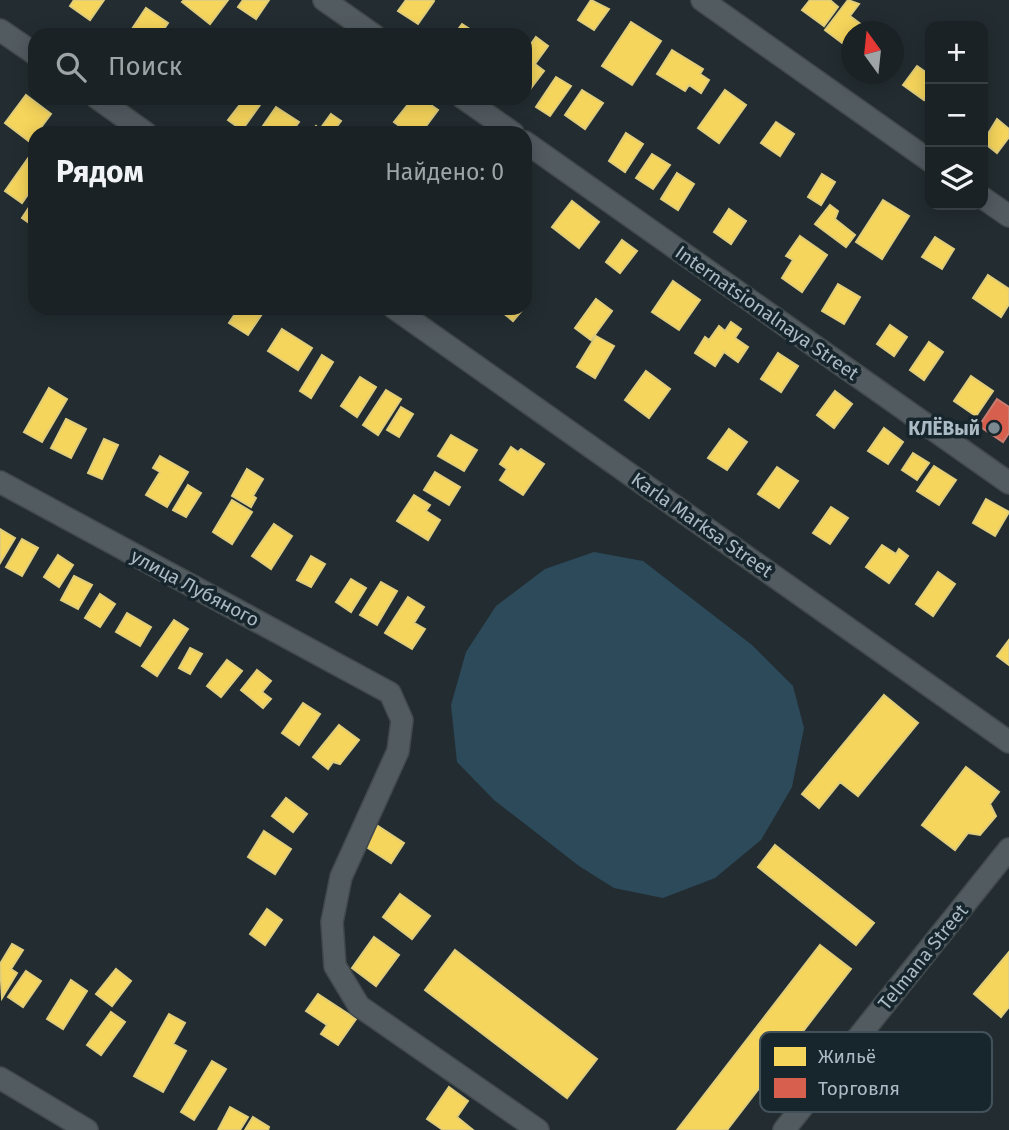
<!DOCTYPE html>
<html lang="ru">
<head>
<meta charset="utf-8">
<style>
	body { margin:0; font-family:"Fira Sans",sans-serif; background:#272f32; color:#f1f3f6 }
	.controls { position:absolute; right:21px; top:21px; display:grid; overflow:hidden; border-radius:14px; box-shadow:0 4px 18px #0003 }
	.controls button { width:63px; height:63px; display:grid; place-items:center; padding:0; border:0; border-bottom:2px solid #383f42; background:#1a2225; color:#f1f3f6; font:35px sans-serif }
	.compass { position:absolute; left:841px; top:21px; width:63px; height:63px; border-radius:50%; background:#1a2225; box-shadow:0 4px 18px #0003; rotate:345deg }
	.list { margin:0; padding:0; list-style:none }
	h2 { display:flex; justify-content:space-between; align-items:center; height:91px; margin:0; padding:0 28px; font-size:30px }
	h2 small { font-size:23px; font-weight:400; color:#9fa4a7 }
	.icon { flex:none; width:38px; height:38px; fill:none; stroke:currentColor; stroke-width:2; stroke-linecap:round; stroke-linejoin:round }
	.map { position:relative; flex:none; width:1009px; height:1130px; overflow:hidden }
	.search { position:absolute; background:#1a2225; box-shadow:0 4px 18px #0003; left:28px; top:28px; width:504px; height:77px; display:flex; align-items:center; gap:18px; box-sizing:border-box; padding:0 24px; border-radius:21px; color:#9fa4a7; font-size:26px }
	.panel { position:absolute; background:#1a2225; box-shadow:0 4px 18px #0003; left:28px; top:126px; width:504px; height:189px; border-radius:21px }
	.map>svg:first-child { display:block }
	.water { fill:#2c4a5a }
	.homes { fill:#f6d55c; stroke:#e0cd7c; stroke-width:2 }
	.shops { fill:#d6604d; stroke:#c97b71; stroke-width:2 }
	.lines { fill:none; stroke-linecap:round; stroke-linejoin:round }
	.minor-casing { stroke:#41494c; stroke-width:24 }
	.minor { stroke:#525b60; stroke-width:21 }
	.poi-dot { fill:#7b8991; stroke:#17252c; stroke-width:2.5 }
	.labels { text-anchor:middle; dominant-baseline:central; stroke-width:7; stroke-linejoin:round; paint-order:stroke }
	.street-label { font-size:19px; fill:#abbbc5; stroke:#17252c }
	.poi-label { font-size:19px; font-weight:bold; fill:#abbbc5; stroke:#17252c; text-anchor:end }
	.key { fill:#17252c; stroke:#43525a; stroke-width:2 }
	.key-label { font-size:19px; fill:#abbbc5 }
</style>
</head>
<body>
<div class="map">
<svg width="1009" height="1130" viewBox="0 0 1009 1130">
	<rect width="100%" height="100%" fill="#232d31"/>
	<path class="water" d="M594 552 643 561 752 645 793 686 804 728 792 787 761 840 715 878 663 898 614 888 579 866 494 800 457 762 451 705 466 652 496 606 545 569Z"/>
	<path class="homes" d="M74 0H104L90 20 70 6Z
		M184 0H228L210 24 182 2Z
		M243 0H269L256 19 238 7Z
		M406 0H433L434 1 418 24 398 11Z
		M591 0 609 9 594 30 578 20Z
		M810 0H830L838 7 824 26 802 10Z
		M848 0 859 4 850 16 862 25 858 32H852V39L846 46 825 30Z
		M146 8 168 23 160 35H128Z
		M631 22 661 41 632 85 602 66Z
		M462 24 479 35H454Z
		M536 37 548 46 535 64 544 71 525 96V52Z
		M672 50 703 69 700 74 709 80 701 93 689 85 685 91 657 74Z
		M917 66 930 75V91L924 100 903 85Z
		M556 77 571 86 550 116 536 107Z
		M582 90 603 103 585 129 565 115Z
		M725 90 746 105 719 143 698 128Z
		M26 95 51 114 30 142 5 123Z
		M245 98H265L242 130 228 120Z
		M413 98H421L438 110 421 133H409L394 122Z
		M276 107 299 122 291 133H258Z
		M331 114 341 121 332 133H311L316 126 320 129Z
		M997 119 1009 129V137L997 153 983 142Z
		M776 122 794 134 780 156 761 143Z
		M626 133 643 144 625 172 609 161Z
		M652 154 670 165 653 189 636 178Z
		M29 157 35 162V184L22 203 5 191Z
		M677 173 694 184 678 210 661 199Z
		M822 174 835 182 821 205 808 197Z
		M35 198V227L22 218Z
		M883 200 909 216 882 259 856 242Z
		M572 201 599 222 579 248 552 227Z
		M830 205 838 211 835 219 855 235 846 247 815 224Z
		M729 209 746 221 731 244 714 232Z
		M800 236 827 255 802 292 782 278 793 260 786 256Z
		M935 237 954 249 942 269 922 257Z
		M622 240 637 251 620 273 606 262Z
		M988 275 1009 289V304L1001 317 973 298Z
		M673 281 700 300 679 330 652 312Z
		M838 284 860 297 844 324 822 311Z
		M596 299 612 311 591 340 575 328Z
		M239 308H253L262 314 248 335 229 323Z
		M497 308H524L513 321Z
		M731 322 741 329 735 338 748 347 738 362 724 352 715 366 695 353 705 337 709 340 719 326 725 331Z
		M890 325 907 337 894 356 877 344Z
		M282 329 312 348 298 370 268 351Z
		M596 336 614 346 595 378 577 367Z
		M929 342 943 352 924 380 910 370Z
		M778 353 798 366 781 392 761 379Z
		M322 355 333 362 311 398 300 391Z
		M646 371 670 389 649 418 625 400Z
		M971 376 993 391 976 416 954 401Z
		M360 377 376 387 357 417 341 406Z
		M49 388 67 399 42 442 24 432Z
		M386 390 401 399 378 435 363 425Z
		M835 391 852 404 834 428 817 415Z
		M401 407 413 414 399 437 387 430Z
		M66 419 86 429 71 458 51 448Z
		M884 428 903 442 888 464 868 451Z
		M729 429 747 442 727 470 708 458Z
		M451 435 477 450 464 471 438 456Z
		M104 439 118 445 102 479 88 473Z
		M511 447 518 452 521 449 544 464 523 495 500 480 507 469 500 464Z
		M913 453 929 463 917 480 902 470Z
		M160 456 188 472 167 507 146 495 160 472 153 468Z
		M934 466 956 480 939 505 917 491Z
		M777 467 798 481 779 508 758 494Z
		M247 469 263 479 253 496 256 498 251 507 232 496Z
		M435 472 460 487 449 505 424 490Z
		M188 485 201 493 186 517 173 510Z
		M414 495 430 505 426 511 440 520 428 540 397 521Z
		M986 499 1009 512 995 536 973 523Z
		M232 500 252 512 232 544 213 532Z
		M831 507 848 518 830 544 813 533Z
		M274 524 292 536 271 569 252 556Z
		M0 529 15 538 0 563Z
		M22 539 38 548 22 576 6 567Z
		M882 545 896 554 899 549 908 556 889 583 866 567Z
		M58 555 73 565 59 587 44 577Z
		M311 556 325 564 311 587 297 580Z
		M938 572 955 584 933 616 916 604Z
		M74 576 92 585 78 609 61 600Z
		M351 579 366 588 351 612 336 602Z
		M381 582 397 591 377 625 360 615Z
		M100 594 115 604 100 627 85 618Z
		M408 597 424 607 414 623 425 629 412 649 385 633Z
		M127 613 151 627 140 646 116 632Z
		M174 620 188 629 157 676 142 666Z
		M1009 640V665L997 656Z
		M190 648 202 654 190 674 179 668Z
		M227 660 242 671 221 697 207 686Z
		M257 670 271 681 262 692 271 699 263 708 241 690Z
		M884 695 918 723 858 796 840 782 819 808 802 794Z
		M303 703 320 714 299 745 282 733Z
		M339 725 359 740 340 764 333 762 328 769 313 757Z
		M966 767 999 792 990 804 996 816 980 835 968 833 955 850 922 825Z
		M286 798 307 814 293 832 272 816Z
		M375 824 404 843 391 863 362 844Z
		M264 831 291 849 275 874 248 857Z
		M775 845 874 923 856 945 758 867Z
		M400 894 430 916 412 939 383 917Z
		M267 909 282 920 265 945 250 934Z
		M374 937 399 955 376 986 352 968Z
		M12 944 23 950 11 969 17 973 2 998 0 964Z
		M820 945 851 969 727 1130H677Z
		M455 950 597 1059 567 1098 425 990Z
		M1009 952V1007L1001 1017 974 994Z
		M116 969 131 981 112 1006 96 994Z
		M26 971 41 981 23 1007 8 997Z
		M71 980 87 991 63 1029 47 1019Z
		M318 994 356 1019 338 1045 321 1034 327 1025 306 1011Z
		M111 1012 125 1022 101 1055 87 1045Z
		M169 1014 185 1023 173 1044 186 1051 163 1092 134 1076Z
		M212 1061 226 1069 194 1120 181 1112Z
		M449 1087 468 1101 457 1117 473 1130H443L427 1119Z
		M230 1107 248 1117 240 1130H218Z
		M253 1117 269 1127 268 1130H245Z"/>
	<path class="shops" d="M997 399 1009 407V433L1003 442 979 426Z"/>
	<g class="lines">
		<g class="minor-casing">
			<path id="minor" d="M324 0 374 35
				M702 0 930 161
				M0 30 35 54
				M97 98 146 133
				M463 98 513 133
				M525 142 1009 483
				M983 198 1009 216
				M394 308 1009 742
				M0 482 390 693 402 720 398 751 341 877 332 922 335 966 359 1006 538 1130
				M0 1078 87 1130
				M784 1130 1009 849"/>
		</g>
		<use href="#minor" class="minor"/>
	</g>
	<circle class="poi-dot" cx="994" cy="428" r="7"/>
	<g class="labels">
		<g class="street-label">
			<text transform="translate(767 313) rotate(35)">Internatsionalnaya Street</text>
			<text transform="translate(702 525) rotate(35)">Karla Marksa Street</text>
			<text transform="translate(195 588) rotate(28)">улица Лубяного</text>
			<text transform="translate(923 957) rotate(-51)">Telmana Street</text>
		</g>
		<g class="poi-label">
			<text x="980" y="428">КЛЁВый</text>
		</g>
	</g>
	<rect x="760" y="1032" width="232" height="80" rx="10" class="key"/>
	<rect x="774" y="1047" width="32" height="19" fill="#f6d55c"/>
	<rect x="774" y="1078" width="32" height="20" fill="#d6604d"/>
	<g class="key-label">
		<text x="818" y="1063">Жильё</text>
		<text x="818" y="1095">Торговля</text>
	</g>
</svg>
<div class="controls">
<button>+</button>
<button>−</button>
<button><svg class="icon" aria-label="layers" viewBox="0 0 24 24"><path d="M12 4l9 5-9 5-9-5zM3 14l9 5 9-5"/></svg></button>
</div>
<svg class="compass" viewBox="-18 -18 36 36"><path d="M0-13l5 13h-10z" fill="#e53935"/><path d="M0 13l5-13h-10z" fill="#9fa4a7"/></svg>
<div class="search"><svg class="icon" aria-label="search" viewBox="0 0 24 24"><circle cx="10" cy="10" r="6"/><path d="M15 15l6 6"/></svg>Поиск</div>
<section class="panel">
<h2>Рядом<small>Найдено: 0</small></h2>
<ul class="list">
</ul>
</section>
</div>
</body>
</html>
